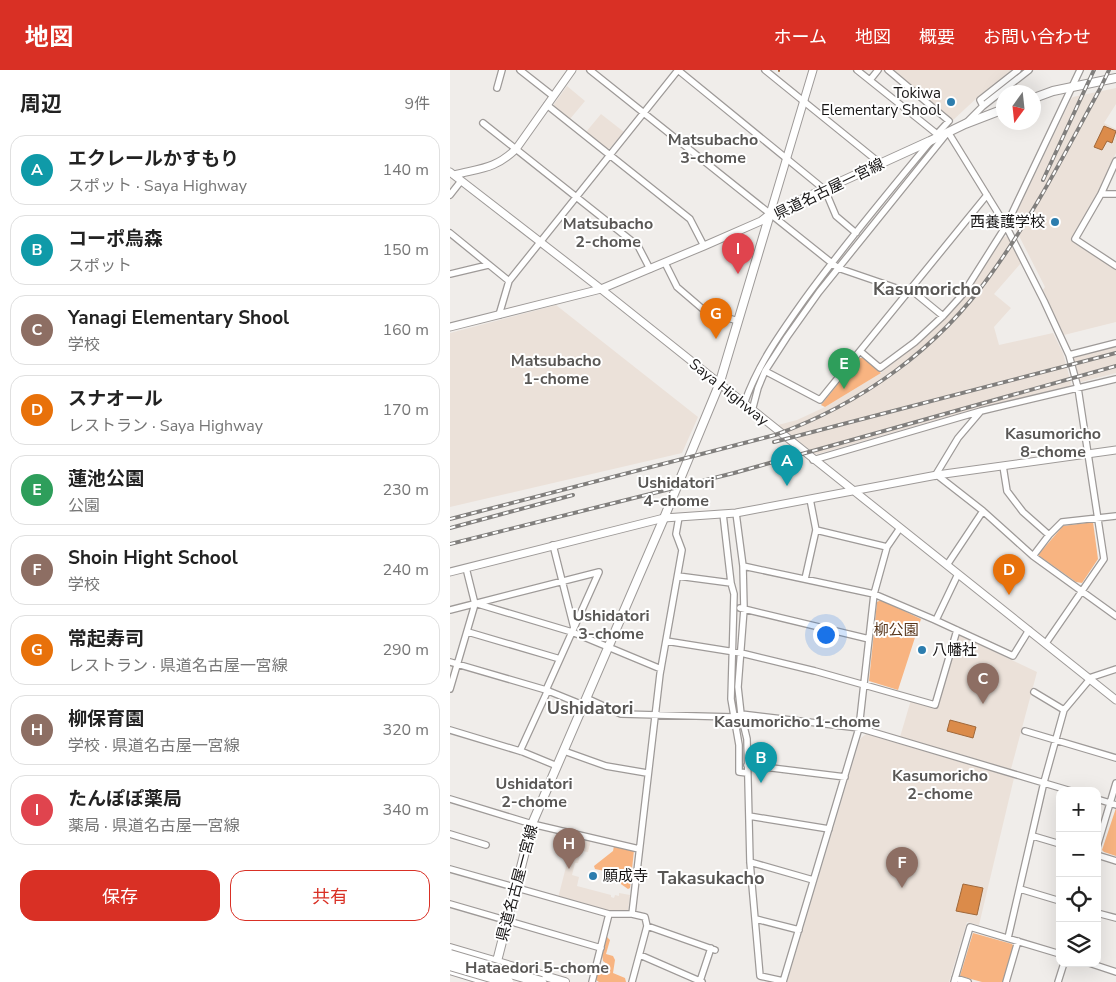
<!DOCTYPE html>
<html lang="ja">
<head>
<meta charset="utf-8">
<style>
	body { margin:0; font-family:"Nunito Sans","Noto Sans JP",sans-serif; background:#f2f2f2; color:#222 }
	.controls { position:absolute; right:15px; bottom:15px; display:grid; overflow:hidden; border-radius:10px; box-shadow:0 5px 20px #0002 }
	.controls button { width:45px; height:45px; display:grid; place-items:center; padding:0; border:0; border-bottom:1px solid #e0e0e0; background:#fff; color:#222; font:25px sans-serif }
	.compass { position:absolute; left:546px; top:15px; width:45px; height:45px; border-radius:50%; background:#fff; box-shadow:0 5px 20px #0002; rotate:195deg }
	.you { position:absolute; left:375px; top:564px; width:18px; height:18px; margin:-12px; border:4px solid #fff; border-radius:50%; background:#1a73e8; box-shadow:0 0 0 8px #1a73e833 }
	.badge { display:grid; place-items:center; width:32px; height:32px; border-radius:50%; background:#d93025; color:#fff; font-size:16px; font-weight:700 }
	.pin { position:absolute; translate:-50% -41px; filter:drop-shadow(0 1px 2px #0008) }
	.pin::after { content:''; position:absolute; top:26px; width:18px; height:15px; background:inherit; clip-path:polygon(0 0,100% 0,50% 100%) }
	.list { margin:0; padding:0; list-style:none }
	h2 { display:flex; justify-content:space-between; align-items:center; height:65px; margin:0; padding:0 20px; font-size:21px }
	h2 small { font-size:16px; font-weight:400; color:#767676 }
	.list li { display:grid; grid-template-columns:32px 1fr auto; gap:15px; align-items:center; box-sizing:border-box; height:70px; margin:0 10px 10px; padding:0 10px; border:1px solid #e0e0e0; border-radius:15px }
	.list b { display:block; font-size:19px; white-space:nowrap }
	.list p { margin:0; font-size:16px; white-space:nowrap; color:#767676 }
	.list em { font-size:16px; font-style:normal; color:#767676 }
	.actions { display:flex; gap:10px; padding:15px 20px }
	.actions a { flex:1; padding:11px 0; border:1px solid #d93025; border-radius:15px; text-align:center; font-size:18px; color:#d93025 }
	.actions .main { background:#d93025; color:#fff }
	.icon { flex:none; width:28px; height:28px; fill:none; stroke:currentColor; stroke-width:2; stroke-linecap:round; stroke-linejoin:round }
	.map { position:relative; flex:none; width:666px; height:912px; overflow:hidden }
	header { display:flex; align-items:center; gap:30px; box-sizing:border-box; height:70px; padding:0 25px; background:#d93025; color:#fff }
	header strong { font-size:24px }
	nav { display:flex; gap:28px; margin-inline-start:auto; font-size:18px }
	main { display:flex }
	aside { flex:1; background:#fff }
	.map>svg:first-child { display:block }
	.built { fill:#ebe1d9 }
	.green { fill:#f8b481 }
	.water { fill:#db8b4a; stroke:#a0683a }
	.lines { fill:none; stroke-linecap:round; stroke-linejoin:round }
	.stream { stroke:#a0683a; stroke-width:2 }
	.minor-casing { stroke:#9e9a98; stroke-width:8 }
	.tertiary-casing { stroke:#9e9a98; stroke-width:9 }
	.secondary-casing { stroke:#9e9a98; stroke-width:10 }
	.minor { stroke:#fff; stroke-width:5.5 }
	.tertiary { stroke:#fff; stroke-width:7 }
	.secondary { stroke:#fff; stroke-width:8 }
	.rail-casing { stroke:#817f7d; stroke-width:4 }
	.rail { stroke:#fff; stroke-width:2; stroke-dasharray:5.5; stroke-linecap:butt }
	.motorway-bridge-casing { stroke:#9e9a98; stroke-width:12; stroke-linecap:butt }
	.motorway-bridge { stroke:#fff; stroke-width:10 }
	.poi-dot { fill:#2c7dae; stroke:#fff; stroke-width:2 }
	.labels { text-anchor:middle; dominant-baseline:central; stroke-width:4; stroke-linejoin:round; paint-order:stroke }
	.poi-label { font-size:15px; fill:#171515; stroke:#fff; text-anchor:end }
	.street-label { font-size:15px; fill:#171515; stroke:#fff }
	.park-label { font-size:15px; fill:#58361b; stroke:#fff }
	.neighbourhood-label { font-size:16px; font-weight:bold; fill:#595755; stroke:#fff }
	.quarter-label { font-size:18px; font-weight:bold; fill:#595755; stroke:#fff }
</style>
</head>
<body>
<header>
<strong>地図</strong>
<nav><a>ホーム</a><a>地図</a><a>概要</a><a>お問い合わせ</a></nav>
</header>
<main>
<aside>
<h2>周辺<small>9件</small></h2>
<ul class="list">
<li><span class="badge" style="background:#0f9aa8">A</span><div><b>エクレールかすもり</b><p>スポット · Saya Highway</p></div><em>140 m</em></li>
<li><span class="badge" style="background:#0f9aa8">B</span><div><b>コーポ烏森</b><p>スポット</p></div><em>150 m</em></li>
<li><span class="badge" style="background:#8d6e63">C</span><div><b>Yanagi Elementary Shool</b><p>学校</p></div><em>160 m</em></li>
<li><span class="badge" style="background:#e8710a">D</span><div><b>スナオール</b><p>レストラン · Saya Highway</p></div><em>170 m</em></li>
<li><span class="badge" style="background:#2e9e5b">E</span><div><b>蓮池公園</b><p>公園</p></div><em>230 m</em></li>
<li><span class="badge" style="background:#8d6e63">F</span><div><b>Shoin Hight School</b><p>学校</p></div><em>240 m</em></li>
<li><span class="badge" style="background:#e8710a">G</span><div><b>常起寿司</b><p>レストラン · 県道名古屋一宮線</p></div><em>290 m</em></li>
<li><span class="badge" style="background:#8d6e63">H</span><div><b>柳保育園</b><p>学校 · 県道名古屋一宮線</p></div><em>320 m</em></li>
<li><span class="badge" style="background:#e0444e">I</span><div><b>たんぽぽ薬局</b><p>薬局 · 県道名古屋一宮線</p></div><em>340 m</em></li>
</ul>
<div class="actions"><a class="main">保存</a><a>共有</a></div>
</aside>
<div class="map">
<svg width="666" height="912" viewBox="0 0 666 912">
	<rect width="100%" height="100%" fill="#f0edea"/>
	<path class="built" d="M441 0H564L530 25 501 52Z
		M117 16 135 31 120 49 104 37V34Z
		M666 18V34L654 53 666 59V83L648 122 621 170 666 200V252L614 265 593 220 595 217 562 152 621 29 623 27Z
		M151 44 174 62 160 78 157 79 136 62Z
		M557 166 571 193 544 224 561 238 544 257 549 275 603 263 613 283 621 313 620 316 527 338 368 384H365L328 355 347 350 375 337 431 303 469 272 505 237 516 224 554 167Z
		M106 235 248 347 232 383 0 437V263Z
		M666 277V303L631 312 629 311 623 288Z
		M508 566H511L587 602 561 699 450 667 461 630 487 638Z
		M416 664 564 708 529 855 517 852 499 912H337L410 669Z
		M124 766 141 770 138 782 131 781 128 793H125L122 805 129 807 127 816 161 825V827L164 828 165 825 169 826V823L180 825 178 841 169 843 157 841 108 828Z"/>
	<path class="green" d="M409 288H414L431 303 375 337 371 335Z
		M643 452 648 489 632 513 626 512 588 485 613 456Z
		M431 530 471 549 448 620 419 611 427 532Z
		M666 738V786L654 782 652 780Z
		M164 776 184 780 180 818 178 819 168 812 164 803 145 799 144 796 163 781Z
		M523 863 562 874 564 877 554 912H532L510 906Z
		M157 867 160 870 156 884 163 886 165 890 163 903 175 908 176 912H149L146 910 148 899H155L157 894 153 891 152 884 155 869Z"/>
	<path class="water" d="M654 56 666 61 662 73 657 71 652 80 644 77Z
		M500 650 526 657 523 668 497 661Z
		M513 814 533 818 527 845 506 841Z"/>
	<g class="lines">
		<path class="stream" d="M329 1V0
			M534 30 574 0"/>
		<g class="minor-casing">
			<path id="minor" d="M70 0 103 26
				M140 0 388 198 458 222
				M228 0 375 120 386 146 406 163
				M315 0 431 94
				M407 0 487 64 489 67
				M438 0 499 51 487 64
				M420 10 428 0
				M47 18 52 0
				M97 35 240 149 254 176
				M533 36 530 30 568 0
				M517 52 533 36 579 0
				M33 53 188 176 200 199
				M666 91 651 124 625 169 666 196
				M651 124H666
				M0 125 11 111
				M0 163 59 211
				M215 193 227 217 255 241 288 251
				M0 204 38 195
				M460 219 493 246
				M49 245 59 211 228 0
				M410 281 430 298 465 272 493 246 513 224 556 156 630 0
				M619 285 666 273
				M315 301 370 330 537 125
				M294 334C308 294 330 264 354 230 394 175 437 124 480 72
				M302 341 308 318 315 301 337 267 369 222 498 62 556 156 594 231 619 285 628 318 654 489 596 573
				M363 390 531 341
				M553 396 557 421 573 442 599 465
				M487 405 533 441 583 486 666 546
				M485 406 508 368 531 341 666 309
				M286 443 293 496 294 539 288 617 291 644 297 669 300 792 310 906 333 911
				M273 444 281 513 284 524 281 629 289 675V702L297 703
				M366 460 437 477
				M103 475 124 558
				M583 486 599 465 612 452 666 446
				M497 495 533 441
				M293 496 424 524 485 550 563 586 579 560
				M228 506 281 513
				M355 509 366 460 360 429
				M28 534 122 562 211 599
				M290 538 419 569
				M0 540 149 502 96 620
				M486 550 508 504
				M18 562 110 589
				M216 571 291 583 365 601 485 635 507 560
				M0 592 96 620 133 635
				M639 608 666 599
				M0 619 25 534 16 498
				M584 622 614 640
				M136 628 171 644 283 647 291 644 409 658 621 721
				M0 660 73 682 107 696
				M575 661 666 688
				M70 681 98 620
				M114 681 156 696 197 703
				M297 695 395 707
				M0 729 82 754 189 779
				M647 729 666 735
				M299 746 379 759
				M0 764 36 775
				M583 766 610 774
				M647 777 666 713
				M647 785 666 791
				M300 792 363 810
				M0 799 159 844H182L195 847 197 856 182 912
				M570 819 610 831
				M0 834 151 878
				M647 843 666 848
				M182 844 210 604 232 480 226 464 229 447
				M306 849 349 860
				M197 856 265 880
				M558 868 594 712 614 640 640 609
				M190 885 252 912
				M639 893 666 902
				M505 908 518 912
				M250 911 261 878
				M142 912 159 844
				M333 912 409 658 424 524 437 477 450 458
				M504 912 520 857 610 884
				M556 912 568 871
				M608 912 614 893"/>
		</g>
		<g class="tertiary-casing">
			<path id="tertiary" d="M0 102 151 219 666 630
				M4 105C31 98 45 99 66 79L122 0
				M0 257 151 219 254 176 311 151 320 144 363 0
				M0 502 214 448 286 443 487 405 666 380"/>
		</g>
		<g class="secondary-casing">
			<path id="secondary" d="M584 28 603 21 666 8
				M0 878 115 912
				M0 900 39 912
				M44 903 82 754 214 448 269 315 320 144 480 71 515 54 554 39"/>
		</g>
		<use href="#minor" class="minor"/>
		<use href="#tertiary" class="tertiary"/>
		<use href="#secondary" class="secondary"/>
		<g class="rail-casing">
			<path id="rail" d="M593 110 644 0
				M324 372 666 283
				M0 449 325 365C411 334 488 279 541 204 583 146 616 81 651 17L659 0
				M0 458 123 425
				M0 474 284 403 666 296"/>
		</g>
		<use href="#rail" class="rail"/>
		<g class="motorway-bridge-casing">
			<path id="motorway-bridge" d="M0 885 91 912
				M0 895 58 912"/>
		</g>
		<use href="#motorway-bridge" class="motorway-bridge"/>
	</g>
	<g class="poi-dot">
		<circle cx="501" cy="32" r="5"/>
		<circle cx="605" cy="152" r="5"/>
		<circle cx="472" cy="580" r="5"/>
		<circle cx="143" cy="806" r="5"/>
	</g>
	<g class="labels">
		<g class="poi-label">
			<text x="491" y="23">Tokiwa<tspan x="491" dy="17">Elementary Shool</tspan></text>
			<text x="595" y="152">西養護学校</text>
			<text x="482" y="580" text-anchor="start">八幡社</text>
			<text x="153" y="806" text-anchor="start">願成寺</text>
		</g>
		<g class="street-label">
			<text transform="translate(379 119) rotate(-26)">県道名古屋一宮線</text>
			<text transform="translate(279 322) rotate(39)">Saya Highway</text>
			<text transform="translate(67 813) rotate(-75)">県道名古屋一宮線</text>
		</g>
		<g class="park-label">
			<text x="446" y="560">柳公園</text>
		</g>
		<g class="neighbourhood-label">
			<text x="263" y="70">Matsubacho<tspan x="263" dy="18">3-chome</tspan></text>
			<text x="158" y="154">Matsubacho<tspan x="158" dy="18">2-chome</tspan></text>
			<text x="106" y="291">Matsubacho<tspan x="106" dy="18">1-chome</tspan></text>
			<text x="603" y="364">Kasumoricho<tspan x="603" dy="18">8-chome</tspan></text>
			<text x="226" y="413">Ushidatori<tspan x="226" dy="18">4-chome</tspan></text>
			<text x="161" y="546">Ushidatori<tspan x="161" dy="18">3-chome</tspan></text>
			<text x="347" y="652">Kasumoricho 1-chome</text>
			<text x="490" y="706">Kasumoricho<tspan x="490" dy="18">2-chome</tspan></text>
			<text x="84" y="714">Ushidatori<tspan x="84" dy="18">2-chome</tspan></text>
			<text x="87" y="898">Hataedori 5-chome</text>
		</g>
		<g class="quarter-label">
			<text x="477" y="219">Kasumoricho</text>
			<text x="140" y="638">Ushidatori</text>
			<text x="261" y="808">Takasukacho</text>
		</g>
	</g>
</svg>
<div class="controls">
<button>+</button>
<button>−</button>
<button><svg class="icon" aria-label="locate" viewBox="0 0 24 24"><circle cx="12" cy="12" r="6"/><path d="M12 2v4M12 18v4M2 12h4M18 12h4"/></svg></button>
<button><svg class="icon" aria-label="layers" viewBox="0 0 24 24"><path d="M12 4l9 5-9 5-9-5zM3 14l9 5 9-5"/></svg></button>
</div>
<svg class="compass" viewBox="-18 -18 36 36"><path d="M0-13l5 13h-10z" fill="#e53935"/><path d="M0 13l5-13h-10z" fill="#767676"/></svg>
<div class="you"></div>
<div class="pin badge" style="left:337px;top:416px;background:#0f9aa8">A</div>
<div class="pin badge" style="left:311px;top:713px;background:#0f9aa8">B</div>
<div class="pin badge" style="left:533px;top:634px;background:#8d6e63">C</div>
<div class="pin badge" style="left:559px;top:525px;background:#e8710a">D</div>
<div class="pin badge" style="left:394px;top:319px;background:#2e9e5b">E</div>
<div class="pin badge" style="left:452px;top:818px;background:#8d6e63">F</div>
<div class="pin badge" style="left:266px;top:269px;background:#e8710a">G</div>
<div class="pin badge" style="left:119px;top:799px;background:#8d6e63">H</div>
<div class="pin badge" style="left:288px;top:204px;background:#e0444e">I</div>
</div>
</main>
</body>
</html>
